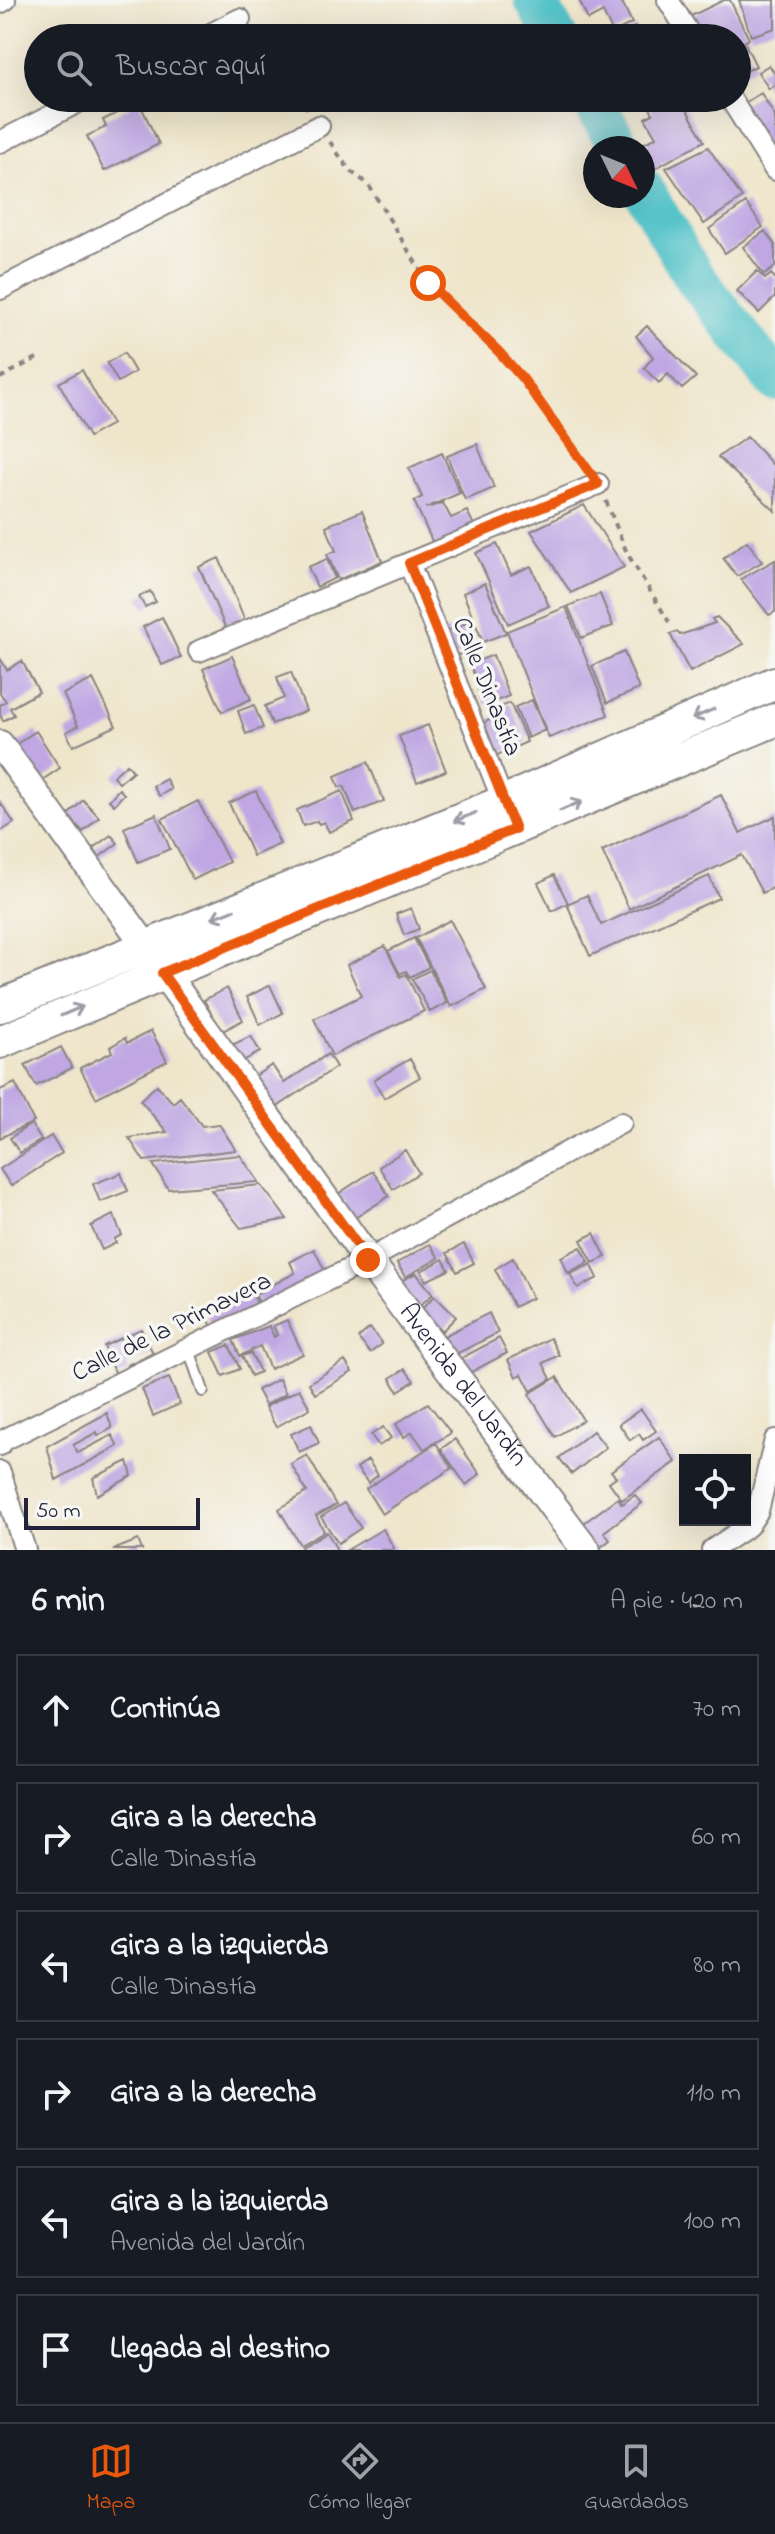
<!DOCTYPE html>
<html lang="es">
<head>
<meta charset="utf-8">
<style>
	body { margin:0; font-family:"Indie Flower",sans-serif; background:#20242c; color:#f1f3f6 }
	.controls { position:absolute; right:24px; bottom:24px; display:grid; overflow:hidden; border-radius:0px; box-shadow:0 8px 32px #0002 }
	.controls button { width:72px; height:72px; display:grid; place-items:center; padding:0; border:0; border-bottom:2px solid #363941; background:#171b24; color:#f1f3f6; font:40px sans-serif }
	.compass { position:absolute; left:583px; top:136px; width:72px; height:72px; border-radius:50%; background:#171b24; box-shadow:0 8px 32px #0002; rotate:133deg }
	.scale { position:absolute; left:24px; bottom:20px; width:176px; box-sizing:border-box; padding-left:8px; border:4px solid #22223b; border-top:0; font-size:22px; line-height:28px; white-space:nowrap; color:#22223b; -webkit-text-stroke:6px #f6f6f2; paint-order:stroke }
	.stop { position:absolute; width:24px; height:24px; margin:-18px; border:6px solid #ea580c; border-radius:50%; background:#fff }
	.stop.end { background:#ea580c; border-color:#fff; box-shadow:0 2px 8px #0008 }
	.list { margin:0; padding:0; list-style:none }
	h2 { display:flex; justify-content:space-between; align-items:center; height:104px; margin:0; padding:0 32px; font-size:34px }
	h2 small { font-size:26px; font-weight:400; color:#9ea1a6 }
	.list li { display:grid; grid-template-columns:52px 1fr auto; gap:24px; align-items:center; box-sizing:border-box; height:112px; margin:0 16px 16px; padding:0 16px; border:2px solid #363941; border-radius:0px }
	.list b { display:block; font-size:30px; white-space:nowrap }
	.list p { margin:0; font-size:26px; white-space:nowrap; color:#9ea1a6 }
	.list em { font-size:26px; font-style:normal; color:#9ea1a6 }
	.icon { flex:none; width:44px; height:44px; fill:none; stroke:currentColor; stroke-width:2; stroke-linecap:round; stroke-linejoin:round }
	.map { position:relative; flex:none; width:775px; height:1550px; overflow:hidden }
	.search { position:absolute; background:#171b24; box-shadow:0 8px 32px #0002; left:24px; right:24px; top:24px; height:88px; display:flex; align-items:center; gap:20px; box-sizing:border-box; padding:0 28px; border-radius:44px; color:#9ea1a6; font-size:30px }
	.sheet { height:872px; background:#171b24 }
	nav { display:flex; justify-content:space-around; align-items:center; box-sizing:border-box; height:112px; border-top:2px solid #363941; background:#171b24; font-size:22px; color:#9ea1a6 }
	nav a { display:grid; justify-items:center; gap:4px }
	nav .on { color:#ea580c }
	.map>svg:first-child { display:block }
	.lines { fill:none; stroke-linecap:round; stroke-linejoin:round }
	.river { stroke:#55c3c9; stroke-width:42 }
	.building { fill:#c0a7e3 }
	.service-casing { stroke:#888483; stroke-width:14 }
	.minor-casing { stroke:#888483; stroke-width:24 }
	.tertiary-casing { stroke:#888483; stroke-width:30 }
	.secondary-casing { stroke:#888483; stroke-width:32 }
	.primary-casing { stroke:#888483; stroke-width:36 }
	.path { stroke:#888483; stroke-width:4; stroke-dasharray:6 6; stroke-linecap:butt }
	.service { stroke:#fff; stroke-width:10 }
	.minor { stroke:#fff; stroke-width:20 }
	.tertiary { stroke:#fff; stroke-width:26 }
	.secondary { stroke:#fff; stroke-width:28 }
	.primary { stroke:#fff; stroke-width:32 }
	.oneway { stroke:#9c9ca7 }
	.route { stroke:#ea580c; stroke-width:10 }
	.labels { text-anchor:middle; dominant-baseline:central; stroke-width:7; stroke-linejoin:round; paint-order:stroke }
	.street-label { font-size:26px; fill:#22223b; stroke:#f6f6f2 }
</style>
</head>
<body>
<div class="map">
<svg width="775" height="1550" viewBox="0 0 775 1550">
	<rect width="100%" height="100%" fill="#f6f6f2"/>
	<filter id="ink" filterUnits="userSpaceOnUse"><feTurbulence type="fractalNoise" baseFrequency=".0125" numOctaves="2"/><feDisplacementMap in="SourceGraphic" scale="16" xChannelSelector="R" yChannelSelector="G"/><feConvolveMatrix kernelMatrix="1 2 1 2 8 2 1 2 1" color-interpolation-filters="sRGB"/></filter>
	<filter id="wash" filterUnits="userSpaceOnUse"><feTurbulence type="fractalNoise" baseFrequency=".006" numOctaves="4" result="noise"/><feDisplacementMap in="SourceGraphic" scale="32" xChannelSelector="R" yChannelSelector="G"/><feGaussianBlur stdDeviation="1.8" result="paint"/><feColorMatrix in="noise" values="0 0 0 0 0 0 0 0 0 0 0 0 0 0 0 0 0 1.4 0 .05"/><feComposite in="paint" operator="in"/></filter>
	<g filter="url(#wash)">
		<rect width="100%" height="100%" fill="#efe5cb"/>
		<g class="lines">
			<path class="river" d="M535 0 557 38
				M591 98 620 148
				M643 189 692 274 775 380"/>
		</g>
		<g id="blocks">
			<path class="building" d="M579 0H621L632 23 613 33 603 12 588 20Z
				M724 0H730L749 39 744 42 756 66 737 76V38H701L691 16Z
				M739 0H775V28L751 36Z
				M635 27 641 38H614Z
				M769 65 775 74V84L769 89 758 72Z
				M761 93 775 116V161L741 105Z
				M645 98H672L674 102 681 99 704 141 643 175V156L648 153 643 144 656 137 645 118 653 114Z
				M139 102 159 144 104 171 87 136 106 127 103 120Z
				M708 147 742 198 704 224 666 168Z
				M746 203 763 227 725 253 709 229Z
				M765 231 775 245V267L764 275 743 247Z
				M757 271 765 279 771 274 775 278V297L759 313 737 291Z
				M647 326 696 377 682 389 668 374 659 383 644 368 653 357 636 336Z
				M124 353 135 372 118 382 107 363Z
				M82 370 112 424 89 437 59 383Z
				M747 437 775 467V511L718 457Z
				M477 444 494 488 465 500 447 456Z
				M442 453 460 493 426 508 443 503 451 518 467 511 476 529 435 548 414 501 422 497 409 468Z
				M584 505 624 567 571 593 531 531Z
				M362 511 382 561 338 580 327 554 336 551 326 526Z
				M747 541 762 562 737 576 723 558Z
				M497 544 511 575 531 566 549 606 508 624 476 553Z
				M219 558 245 621 226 629 199 567Z
				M327 559 335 578 317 587 308 567Z
				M775 560V612L769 615 741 579Z
				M485 583 506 633 483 642 463 593Z
				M150 591 156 602 145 607 139 597Z
				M600 594 613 626 581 638 568 606Z
				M566 607 608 715 549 738 507 631Z
				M162 617 181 657 162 665 143 627Z
				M717 617 744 644 690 672 670 634 677 632 680 635 715 623 712 619Z
				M466 623 477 647 451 658 441 633Z
				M624 652 639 689 607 703 592 666Z
				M493 655 509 696 486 705 470 664Z
				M232 656 251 699 222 712 203 669Z
				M0 658 7 670 22 661 39 692 10 708 14 715 3 721 0 715V705L6 701 0 693Z
				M291 672 306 711 272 724 265 706 284 698 277 677Z
				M93 679 116 726 73 746 66 732 78 726 63 694Z
				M532 700 545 730 528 738 515 707Z
				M510 703 527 742 493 757 478 725 501 715 498 708Z
				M254 705 263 728 246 734 238 711Z
				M428 725 446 771 417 782 399 736Z
				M36 731 60 768 39 782 15 745Z
				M368 762 384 801 355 813 344 786 339 787 335 776Z
				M127 764 133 771 119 783 113 776Z
				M166 779 171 789 159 796 153 786Z
				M119 789 124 794 114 805 109 800Z
				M256 791 280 844 253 856 229 803Z
				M342 791 354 821 329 832 324 822 319 824 317 821 303 826 297 810Z
				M721 795 740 833 775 816V887L762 893 742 855 629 909 602 851Z
				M83 800 99 817 83 832 68 815Z
				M198 801 229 862 193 880 162 819Z
				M0 802 14 823 0 832Z
				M156 814 170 849 138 862 124 828Z
				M111 835 118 843 99 857 93 848Z
				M554 875 568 903 552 911 538 883Z
				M709 876 719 898 590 956 567 904 587 895 601 925Z
				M411 908 419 929 404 935 396 914Z
				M450 920 486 989 451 1007 416 938Z
				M414 938 429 967 410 977 406 971 400 974 388 951Z
				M385 946 400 977 406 974 424 1011 332 1056 314 1019 361 996 347 965Z
				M430 970 447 1003 430 1012 412 979Z
				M270 985 283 1013 260 1025 247 997Z
				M227 988 243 1020 221 1032 204 1000Z
				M151 1031 167 1061 96 1098 80 1068 112 1052 110 1047 125 1038 127 1043Z
				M251 1036 260 1052 239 1063 230 1046Z
				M61 1047 72 1068 36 1086 25 1065Z
				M328 1054 336 1067 270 1112 249 1080 272 1065 284 1083Z
				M410 1059 420 1077 384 1098 374 1080Z
				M15 1083 34 1122 0 1138V1090Z
				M157 1085 173 1103 180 1097 202 1126 219 1124 236 1150 144 1161 129 1138 167 1132 140 1100Z
				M31 1124 41 1140 20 1153 10 1138Z
				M51 1136 62 1153 11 1186 0 1169Z
				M405 1150 419 1173 393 1189 379 1167Z
				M240 1155 259 1182 168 1189 153 1164Z
				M373 1171 389 1196 344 1225 345 1203 338 1194Z
				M121 1173 128 1191 100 1202 93 1184Z
				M261 1185 287 1219 241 1228 211 1190Z
				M113 1215 122 1235 114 1239 116 1243 102 1250 91 1226Z
				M594 1233 606 1257 593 1263 581 1240Z
				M430 1244 439 1258 405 1277 397 1263Z
				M464 1244 474 1263 457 1272 447 1253Z
				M581 1247 589 1262 568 1273 561 1257Z
				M314 1249 328 1277 262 1309 255 1294 295 1273 290 1262Z
				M513 1258 532 1298 514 1307 495 1269Z
				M443 1259 449 1270 426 1281 421 1271Z
				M591 1264 598 1278 578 1288 570 1274Z
				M416 1273 433 1294 412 1312 391 1287 401 1279 403 1280Z
				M252 1293 260 1310 214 1331 206 1314Z
				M435 1296 456 1317 442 1331 420 1310Z
				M489 1313 498 1333 444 1360 434 1341Z
				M287 1320 303 1354 270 1369 260 1346 240 1356 233 1340 269 1326 274 1337 277 1335 273 1326Z
				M370 1328 382 1344 370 1353 358 1338Z
				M141 1329 153 1353 127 1365 129 1371 117 1377 104 1346Z
				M499 1338 507 1353 462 1377 454 1362Z
				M550 1338 559 1355 543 1363 551 1379 531 1391 522 1374 516 1377 508 1360Z
				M229 1345 240 1369 223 1376 212 1352Z
				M251 1353 260 1372 251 1376 242 1356Z
				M345 1361 352 1372 315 1394 309 1383Z
				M405 1369 414 1381 398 1391 390 1378Z
				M557 1377 583 1420 555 1437 529 1394Z
				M169 1378 180 1404 153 1416 142 1389Z
				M279 1379 286 1394 265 1405 257 1390Z
				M299 1389 310 1408 276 1427 265 1407Z
				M428 1403 451 1433 424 1449 412 1432 404 1437 396 1424Z
				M641 1409 656 1431 643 1440 639 1434 630 1440 619 1424Z
				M107 1413 112 1428 98 1436 97 1432 73 1445 78 1453 112 1435 118 1446 56 1480 47 1446Z
				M311 1425 319 1443 299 1452 291 1434Z
				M383 1427 391 1438 379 1446 371 1435Z
				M593 1431 606 1447 572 1474 559 1458Z
				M659 1437 676 1462 622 1500 609 1482 616 1477 611 1471Z
				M455 1439 480 1474 466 1485 441 1449Z
				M436 1443 452 1468 382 1514 366 1489Z
				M307 1455 336 1505 316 1516 324 1531 300 1545 279 1509 307 1492 291 1464Z
				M368 1460 378 1475 368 1483 357 1468Z
				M128 1461 132 1476 97 1495 93 1478Z
				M635 1495 642 1503 604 1532 610 1540 597 1550 573 1531 618 1498 622 1504Z
				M344 1503 361 1528 338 1543 321 1517Z
				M383 1529 394 1548 392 1550H347Z
				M327 1532 337 1550H302L301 1547Z
				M138 1540 142 1550H113Z"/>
		</g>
	</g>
	<g filter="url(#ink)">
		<use href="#blocks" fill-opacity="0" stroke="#888483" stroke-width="2"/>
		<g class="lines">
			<g class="service-casing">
				<path id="service" d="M189 1349 203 1391"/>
			</g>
			<g class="minor-casing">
				<path id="minor" d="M668 0 692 38
					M0 3 5 0
					M203 38 240 19
					M730 98 775 170
					M0 142 86 98
					M0 289 319 126
					M409 563 507 811
					M199 651 598 484
					M0 1445 4 1440 368 1260 621 1123
					M0 1472 25 1550
					M712 1550 748 1526 758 1511 775 1440"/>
			</g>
			<g class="tertiary-casing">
				<path id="tertiary" d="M0 744 145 945"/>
			</g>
			<g class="secondary-casing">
				<g id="secondary">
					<path id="s1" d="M152 956 368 1260 586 1550"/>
				</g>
			</g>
			<g class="primary-casing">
				<path id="primary" d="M0 1006 503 802 775 683
					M0 1042 775 720"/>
			</g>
			<path class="path" d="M300 98 307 109
				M330 142 350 171 368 184 428 283 499 352 523 379 586 465
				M0 378 37 358
				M606 501 627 553 669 622"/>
			<use href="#service" class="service"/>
			<use href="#minor" class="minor"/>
			<use href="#tertiary" class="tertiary"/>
			<use href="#secondary" class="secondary"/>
			<use href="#primary" class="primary"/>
		</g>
		<defs><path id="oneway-shaft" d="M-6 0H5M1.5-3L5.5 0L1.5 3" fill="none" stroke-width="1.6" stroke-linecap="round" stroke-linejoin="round" transform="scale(2)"/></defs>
		<g class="oneway">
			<use href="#oneway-shaft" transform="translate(703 714) rotate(156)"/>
			<use href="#oneway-shaft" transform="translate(571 806) rotate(-23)"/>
			<use href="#oneway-shaft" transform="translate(465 817) rotate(158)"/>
			<use href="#oneway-shaft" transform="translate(223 914) rotate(158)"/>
			<use href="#oneway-shaft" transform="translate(72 1011) rotate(-23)"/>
		</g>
	</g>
	<g class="lines" filter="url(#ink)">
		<path class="route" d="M368 1260 162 973 515 829 409 563 598 484 523 379 499 352 428 283"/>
	</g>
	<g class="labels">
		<g class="street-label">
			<text transform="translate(486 687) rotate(68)">Calle Dinastía</text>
			<text transform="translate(172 1328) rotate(-26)">Calle de la Primavera</text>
			<text stroke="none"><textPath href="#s1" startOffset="530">Avenida del Jardín</textPath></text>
		</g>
	</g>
</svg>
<div class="controls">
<button><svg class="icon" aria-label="locate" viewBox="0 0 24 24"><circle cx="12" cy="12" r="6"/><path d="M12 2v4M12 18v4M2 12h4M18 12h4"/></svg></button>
</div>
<svg class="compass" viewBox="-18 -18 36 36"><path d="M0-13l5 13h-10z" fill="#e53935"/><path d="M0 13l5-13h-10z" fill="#9ea1a6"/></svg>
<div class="scale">50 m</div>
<div class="stop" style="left:428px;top:283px"></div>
<div class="stop end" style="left:368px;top:1260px"></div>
<div class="search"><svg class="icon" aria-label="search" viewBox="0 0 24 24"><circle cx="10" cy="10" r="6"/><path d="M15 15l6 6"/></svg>Buscar aquí</div>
</div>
<section class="sheet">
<h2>6 min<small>A pie · 420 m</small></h2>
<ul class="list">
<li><svg class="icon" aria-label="ahead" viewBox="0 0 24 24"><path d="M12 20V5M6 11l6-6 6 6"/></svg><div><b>Continúa</b></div><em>70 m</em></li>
<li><svg class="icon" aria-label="right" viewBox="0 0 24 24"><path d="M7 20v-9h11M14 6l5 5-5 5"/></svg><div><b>Gira a la derecha</b><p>Calle Dinastía</p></div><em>60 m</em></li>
<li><svg class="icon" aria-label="left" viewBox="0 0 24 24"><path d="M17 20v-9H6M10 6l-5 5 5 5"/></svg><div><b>Gira a la izquierda</b><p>Calle Dinastía</p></div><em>80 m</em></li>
<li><svg class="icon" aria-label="right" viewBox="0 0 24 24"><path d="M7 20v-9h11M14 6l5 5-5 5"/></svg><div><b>Gira a la derecha</b></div><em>110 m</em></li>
<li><svg class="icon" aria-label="left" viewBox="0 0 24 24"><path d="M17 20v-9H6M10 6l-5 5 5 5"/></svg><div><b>Gira a la izquierda</b><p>Avenida del Jardín</p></div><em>100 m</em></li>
<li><svg class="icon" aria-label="arrive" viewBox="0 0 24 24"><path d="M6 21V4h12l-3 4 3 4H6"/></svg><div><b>Llegada al destino</b></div></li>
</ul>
</section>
<nav>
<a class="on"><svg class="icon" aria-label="map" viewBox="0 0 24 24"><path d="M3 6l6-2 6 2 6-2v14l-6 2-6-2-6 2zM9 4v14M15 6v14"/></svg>Mapa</a>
<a><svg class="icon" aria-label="directions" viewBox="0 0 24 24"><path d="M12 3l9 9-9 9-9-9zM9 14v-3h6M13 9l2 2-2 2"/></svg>Cómo llegar</a>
<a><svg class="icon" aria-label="saved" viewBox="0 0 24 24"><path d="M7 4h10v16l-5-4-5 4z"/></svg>Guardados</a>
</nav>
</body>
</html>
